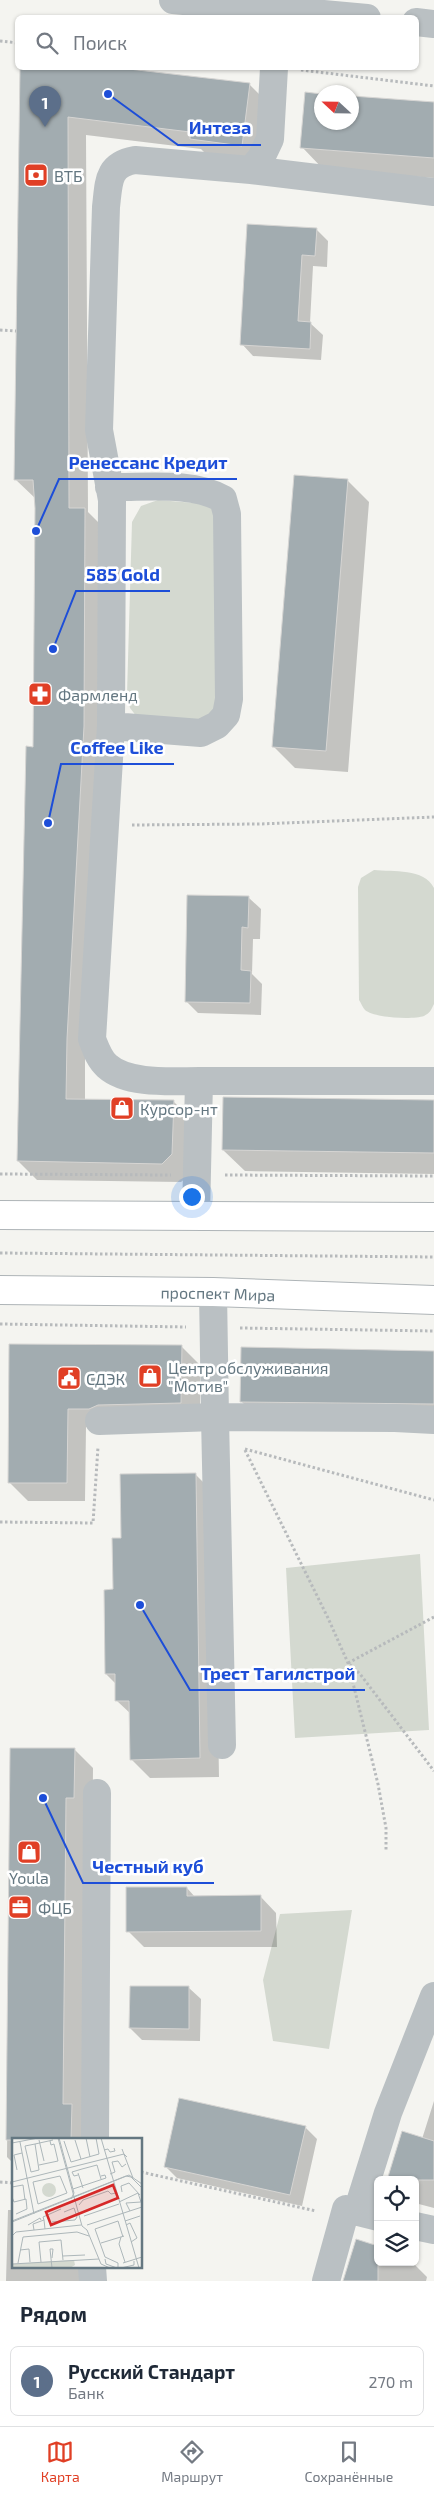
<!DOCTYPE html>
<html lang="ru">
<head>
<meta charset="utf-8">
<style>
	body { margin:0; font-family:"Exo 2",sans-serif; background:#f6f6f7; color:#1f2937 }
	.controls { position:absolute; right:15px; bottom:15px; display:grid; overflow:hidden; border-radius:8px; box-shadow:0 1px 4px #0004 }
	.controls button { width:45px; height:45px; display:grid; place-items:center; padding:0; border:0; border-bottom:1px solid #e0e1e3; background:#fff; color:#1f2937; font:25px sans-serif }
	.compass { position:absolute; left:314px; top:85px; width:45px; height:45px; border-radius:50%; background:#fff; box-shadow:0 1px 4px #0004; rotate:292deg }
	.you { position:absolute; left:191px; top:1196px; width:18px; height:18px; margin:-12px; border:4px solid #fff; border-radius:50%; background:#1a73e8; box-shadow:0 0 0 8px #1a73e833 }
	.badge { display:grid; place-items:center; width:32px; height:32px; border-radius:50%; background:#e03f25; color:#fff; font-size:16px; font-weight:700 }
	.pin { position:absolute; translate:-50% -41px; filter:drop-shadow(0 1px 2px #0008) }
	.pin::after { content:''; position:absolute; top:26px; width:18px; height:15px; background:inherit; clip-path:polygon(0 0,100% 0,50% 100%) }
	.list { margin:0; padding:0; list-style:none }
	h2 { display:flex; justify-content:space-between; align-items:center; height:65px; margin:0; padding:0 20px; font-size:21px }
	h2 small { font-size:16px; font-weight:400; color:#747a83 }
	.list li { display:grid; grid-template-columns:32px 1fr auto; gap:15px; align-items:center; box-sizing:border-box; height:70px; margin:0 10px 10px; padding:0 10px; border:1px solid #e0e1e3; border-radius:8px }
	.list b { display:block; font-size:19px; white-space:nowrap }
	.list p { margin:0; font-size:16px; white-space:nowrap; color:#747a83 }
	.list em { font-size:16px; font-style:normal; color:#747a83 }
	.icon { flex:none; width:28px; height:28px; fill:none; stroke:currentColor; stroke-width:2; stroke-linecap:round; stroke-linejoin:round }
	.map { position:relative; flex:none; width:434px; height:2281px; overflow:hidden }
	.search { position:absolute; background:#fff; box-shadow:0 1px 4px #0004; left:15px; right:15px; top:15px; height:55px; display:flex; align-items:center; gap:12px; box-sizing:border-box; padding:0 18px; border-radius:8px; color:#747a83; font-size:19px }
	.sheet { height:145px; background:#fff }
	nav { display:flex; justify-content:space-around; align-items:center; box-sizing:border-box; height:70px; border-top:1px solid #e0e1e3; background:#fff; font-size:14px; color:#747a83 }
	nav a { display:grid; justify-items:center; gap:2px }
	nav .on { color:#e03f25 }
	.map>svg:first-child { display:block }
	.green { fill:#d4d9d0 }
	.shadow { fill:#0003 }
	.building { fill:#a2acb0; stroke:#d6d5d3 }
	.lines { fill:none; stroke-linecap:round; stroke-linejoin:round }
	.major-casing { stroke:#aeb4b7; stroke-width:30 }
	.path { stroke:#b7babc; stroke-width:3; stroke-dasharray:2.5 2.5; stroke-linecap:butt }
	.minor { stroke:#bac0c3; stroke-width:28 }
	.major { stroke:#fff; stroke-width:28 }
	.labels { text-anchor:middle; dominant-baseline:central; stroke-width:5; stroke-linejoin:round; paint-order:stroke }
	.poi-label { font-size:16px; fill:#647781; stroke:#fff; text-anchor:start }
	.street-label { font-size:16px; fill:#647781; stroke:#fff }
	.inset-road { fill:none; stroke:#adb7ba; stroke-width:1 }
	.view { fill:#d62828; fill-opacity:0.15; stroke:#d62828; stroke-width:2.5 }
	.inset-edge { fill:none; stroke:#647781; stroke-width:2.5 }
	.leader { fill:none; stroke:#1d4ed8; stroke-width:2 }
	.callout-dot { fill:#1d4ed8; stroke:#fff; stroke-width:2 }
	.callout-label { font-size:18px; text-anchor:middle; font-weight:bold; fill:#1d4ed8; stroke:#fff; stroke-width:5; stroke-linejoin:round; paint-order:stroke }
</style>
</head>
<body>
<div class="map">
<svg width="434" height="2281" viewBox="0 0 434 2281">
	<rect width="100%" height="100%" fill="#f4f4f0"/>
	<path class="green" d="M158 500 207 504 217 511 220 703 213 717 200 721 137 717 130 708 127 694 132 522 141 506Z
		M374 870C393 872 424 868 434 888V1004C431 1010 430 1013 424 1016 413 1020 374 1018 365 1010 363 1008 361 1003 359 1000L358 887 361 878Z
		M420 1554 429 1730 295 1738 286 1568Z
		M352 1910 329 2049 273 2041 263 1980 280 1914Z"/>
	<path class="shadow" d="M21 68H110L249 84 268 103 260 164 210 158 201 149 86 135 88 512 104 528 103 746 85 1059V1101H173L192 1120 191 1174 181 1182 37 1180 18 1161 35 748 36 499 15 479Z
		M352 97 434 104V178L323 169 302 147 322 122H352Z
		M316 229 328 241 327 267 313 266 310 323 323 335 321 360 253 356 242 344Z
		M348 481 369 502 348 772 295 768 274 747Z
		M249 898 261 909 260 939H253L252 974 262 984 261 1015 198 1013 186 1001Z
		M434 1101V1174L245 1171 223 1150Z
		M10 1345 181 1346 200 1365V1421L86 1427 85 1501H28L9 1482Z
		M434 1352V1422L260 1420 241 1401Z
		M196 1475 214 1493 219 1777 150 1778 131 1759V1714L117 1701 116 1684 106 1674 114 1591 123 1539Z
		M11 1749H74L93 1768 90 2140H14V2164L7 2157Z
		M187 1888 195 1897 260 1896 276 1913 277 1947H144L128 1931Z
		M189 1988 201 1999 200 2041 142 2040 130 2028Z
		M434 2101V2208L415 2203V2180L422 2139Z
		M305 2127 317 2139 302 2206 177 2178 165 2166Z
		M8 2210H14V2267H83V2281H6Z
		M378 2262H412L427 2277 426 2281H345Z"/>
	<path class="building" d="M20 68H120L250 83 242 146 190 139V132L68 117 69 508H85L84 726 67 1039 66 1099 174 1100 172 1154 162 1164 17 1161 26 746 33 747 35 508 33 480H14Z
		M305 92 322 94V122H352V96L434 102V158L300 148Z
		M247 224 317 228 315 256 302 255 298 321 311 322 310 349 240 345Z
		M294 475 348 479 326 751 272 747Z
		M187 895 249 896 248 928 242 927 241 970 251 971 250 1003 185 1002Z
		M223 1097 434 1100V1153L222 1150Z
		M9 1344 182 1345 181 1403 98 1405 89 1409H68L67 1483H8Z
		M241 1347 434 1351V1404L240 1402Z
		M196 1473 200 1758 130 1760 129 1701H115V1674H105L104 1590 113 1589 112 1538H121L120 1474Z
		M10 1748H75L74 1798H66L63 2104H72L71 2140H6Z
		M126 1887H187V1896L261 1895V1931L126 1932Z
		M130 1986H189V2029L129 2028Z
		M179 2098 306 2126 290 2195 164 2167Z
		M402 2131 434 2141V2180H387Z
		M356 2239 378 2246V2281H343Z"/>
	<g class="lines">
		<g class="major-casing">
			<g id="major">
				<path d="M0 1215 434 1217"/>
				<path id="s1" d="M0 1290 213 1292 434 1300"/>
			</g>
		</g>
		<path class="path" d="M0 41 18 43
			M301 70 434 86
			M0 330 16 331
			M132 825 259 824 434 817
			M0 1174 171 1175
			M225 1175 434 1176
			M0 1253 434 1257
			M0 1324 186 1327
			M240 1328 434 1331
			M245 1449 434 1500
			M245 1450 328 1618 348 1663 378 1784 386 1828V1850
			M0 1522 93 1523 98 1447
			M434 1617 348 1663 360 1674 434 1771
			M141 2172 316 2211
			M0 2182 14 2183"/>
		<path class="minor" d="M173 0 367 18
			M416 22 434 24
			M251 170 434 192
			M109 487C145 488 191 481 223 499L227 514 229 699 226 715 217 725 201 733 111 726
			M199 1081H434
			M196 1216 199 1081C173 1081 128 1085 107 1066 99 1059 96 1049 92 1039L111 726 112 500 99 430 106 207C109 182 107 165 135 160L251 170 261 158 270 139 274 68
			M99 1421 215 1417 213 1292
			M222 1745 215 1417 395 1418 434 1420
			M95 2140 97 1793
			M357 2212 388 2113 434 1996
			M415 2226 434 2230
			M92 2267 93 2281
			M326 2281 346 2209 378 2217"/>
		<use href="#major" class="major"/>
	</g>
	<defs>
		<g id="bank-square" transform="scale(1.25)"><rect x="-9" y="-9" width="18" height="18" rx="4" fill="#e03f25" stroke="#fff"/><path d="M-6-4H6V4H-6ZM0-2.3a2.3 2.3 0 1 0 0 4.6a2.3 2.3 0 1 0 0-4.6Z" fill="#fff"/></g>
		<g id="pharmacy-square" transform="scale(1.25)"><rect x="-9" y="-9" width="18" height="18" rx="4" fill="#e03f25" stroke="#fff"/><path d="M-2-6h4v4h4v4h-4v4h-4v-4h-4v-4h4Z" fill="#fff"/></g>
		<g id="shop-square" transform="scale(1.25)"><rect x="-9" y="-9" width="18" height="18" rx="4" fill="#e03f25" stroke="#fff"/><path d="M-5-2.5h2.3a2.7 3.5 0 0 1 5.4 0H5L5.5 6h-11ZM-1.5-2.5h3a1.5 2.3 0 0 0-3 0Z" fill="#fff"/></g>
		<g id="civic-square" transform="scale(1.25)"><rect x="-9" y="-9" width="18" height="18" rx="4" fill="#e03f25" stroke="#fff"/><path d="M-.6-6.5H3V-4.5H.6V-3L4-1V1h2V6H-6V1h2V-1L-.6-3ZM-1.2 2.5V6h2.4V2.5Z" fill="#fff"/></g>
		<g id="office-square" transform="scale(1.25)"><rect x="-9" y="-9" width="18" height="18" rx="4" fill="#e03f25" stroke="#fff"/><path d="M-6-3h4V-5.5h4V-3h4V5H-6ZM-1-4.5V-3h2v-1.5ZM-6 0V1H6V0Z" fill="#fff"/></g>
	</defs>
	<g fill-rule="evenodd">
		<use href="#bank-square" x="36" y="175"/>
		<use href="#pharmacy-square" x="40" y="694"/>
		<use href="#shop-square" x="122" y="1108"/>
		<use href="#shop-square" x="150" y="1376"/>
		<use href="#civic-square" x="69" y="1378"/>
		<use href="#shop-square" x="29" y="1852"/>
		<use href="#office-square" x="20" y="1907"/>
	</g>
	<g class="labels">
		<g class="poi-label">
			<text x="54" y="175">ВТБ</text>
			<text x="58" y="694">Фармленд</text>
			<text x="140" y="1108">Курсор-нт</text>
			<text x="168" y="1367">Центр обслуживания<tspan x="168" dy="18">"Мотив"</tspan></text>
			<text x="86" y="1378">СДЭК</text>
			<text x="29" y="1877" text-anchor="middle">Youla</text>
			<text x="38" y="1907">ФЦБ</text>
		</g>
		<g class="street-label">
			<text stroke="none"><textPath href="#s1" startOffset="218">проспект Мира</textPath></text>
		</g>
	</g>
	<g transform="translate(12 2138)">
		<rect width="130" height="130" fill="#f4f4f0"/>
		<path d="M30 52a7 7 0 1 1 14 0a7 7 0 1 1-14 0ZM62 122 63 127 58 130H0V126Z" fill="#d4d9d0"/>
		<path class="inset-road" d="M46 0 70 88 75 92 89 126 98 130M47 0 62 55 59 61M74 0 78 19M89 0 127 130M27 2 32 23M63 2 69 21M52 3 59 24 87 16 84 0M8 4 22 76M0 5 26 0M23 6 13 8 19 34 27 32 23 6 41 2M110 11 121 40M92 12 96 11 98 14 103 13 102 10M27 27 46 23 42 6 39 7 38 3M70 31 85 27 89 41M5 32 2 17 10 15M66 35 71 50M98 36 103 34 100 24 106 23 110 29 114 26M66 37 62 38 60 34 70 31M48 38 55 55 26 66 21 44ZM119 39 130 50M0 44 112 16 115 19M0 49 11 47 13 62M61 51 94 40 93 37 89 38M110 54 109 48 117 45 128 57M0 59 2 64 14 61M107 64 126 55M67 67 71 62 96 53 99 56 104 55M118 73 114 65 129 64 126 55M4 76 15 71 14 61M72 78 107 66M32 82 31 79 49 71M0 83 114 38 119 39M113 83 128 78M0 84 117 37 130 46M40 84 63 82 65 79 62 70 52 74M16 87 28 80 29 82M75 87 130 69M114 87 118 85 125 100 119 104M22 92 21 86 32 82 33 91M0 98 4 94 69 87M109 99 107 106 113 124M89 105 112 98M8 112 17 111 18 124M51 118 73 117M40 120 41 111H38L40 130M93 121 94 126 105 130M29 124 27 104 49 102 51 122M6 125 11 99 65 94 77 98M111 125 130 119M0 126 87 121M106 130V125L93 119 83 91 106 83 111 99M109 130 122 127V123"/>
		<path class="view" d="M101 47 106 60 39 87 34 74Z"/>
		<rect width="130" height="130" class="inset-edge"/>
	</g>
	<path class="leader" d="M108 94L178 145H261M36 531L59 479H237M53 649L76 591H170M48 823L61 764H174M140 1605L190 1690H365M43 1798L83 1883H214"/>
	<g class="callout-dot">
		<circle cx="108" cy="94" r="5"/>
		<circle cx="36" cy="531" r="5"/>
		<circle cx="53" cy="649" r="5"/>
		<circle cx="48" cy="823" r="5"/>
		<circle cx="140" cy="1605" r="5"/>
		<circle cx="43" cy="1798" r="5"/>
	</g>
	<g class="callout-label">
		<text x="220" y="134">Интеза</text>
		<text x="148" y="469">Ренессанс Кредит</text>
		<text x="123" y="581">585 Gold</text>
		<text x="117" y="754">Coffee Like</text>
		<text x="278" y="1680">Трест Тагилстрой</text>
		<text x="148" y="1873">Честный куб</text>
	</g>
</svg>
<div class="controls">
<button><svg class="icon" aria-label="locate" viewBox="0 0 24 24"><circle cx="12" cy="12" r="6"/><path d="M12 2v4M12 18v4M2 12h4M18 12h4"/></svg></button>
<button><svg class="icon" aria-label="layers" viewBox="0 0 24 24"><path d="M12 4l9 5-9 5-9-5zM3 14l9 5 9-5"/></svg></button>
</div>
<svg class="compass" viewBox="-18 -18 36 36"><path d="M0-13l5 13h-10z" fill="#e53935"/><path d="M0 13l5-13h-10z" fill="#747a83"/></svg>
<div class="you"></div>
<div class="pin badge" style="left:45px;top:127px;background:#5c6f8a">1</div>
<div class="search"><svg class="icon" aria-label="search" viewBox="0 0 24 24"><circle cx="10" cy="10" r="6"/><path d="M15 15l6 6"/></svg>Поиск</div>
</div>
<section class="sheet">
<h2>Рядом<small></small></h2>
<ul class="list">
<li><span class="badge" style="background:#5c6f8a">1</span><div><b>Русский Стандарт</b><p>Банк</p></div><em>270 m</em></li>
</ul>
</section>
<nav>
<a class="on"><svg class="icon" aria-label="map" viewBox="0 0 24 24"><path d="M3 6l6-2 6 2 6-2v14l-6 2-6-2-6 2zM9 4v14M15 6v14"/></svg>Карта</a>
<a><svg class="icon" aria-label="directions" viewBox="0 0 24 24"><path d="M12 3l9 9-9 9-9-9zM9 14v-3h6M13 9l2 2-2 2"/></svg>Маршрут</a>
<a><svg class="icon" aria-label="saved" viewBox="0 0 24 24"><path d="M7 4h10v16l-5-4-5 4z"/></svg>Сохранённые</a>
</nav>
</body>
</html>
